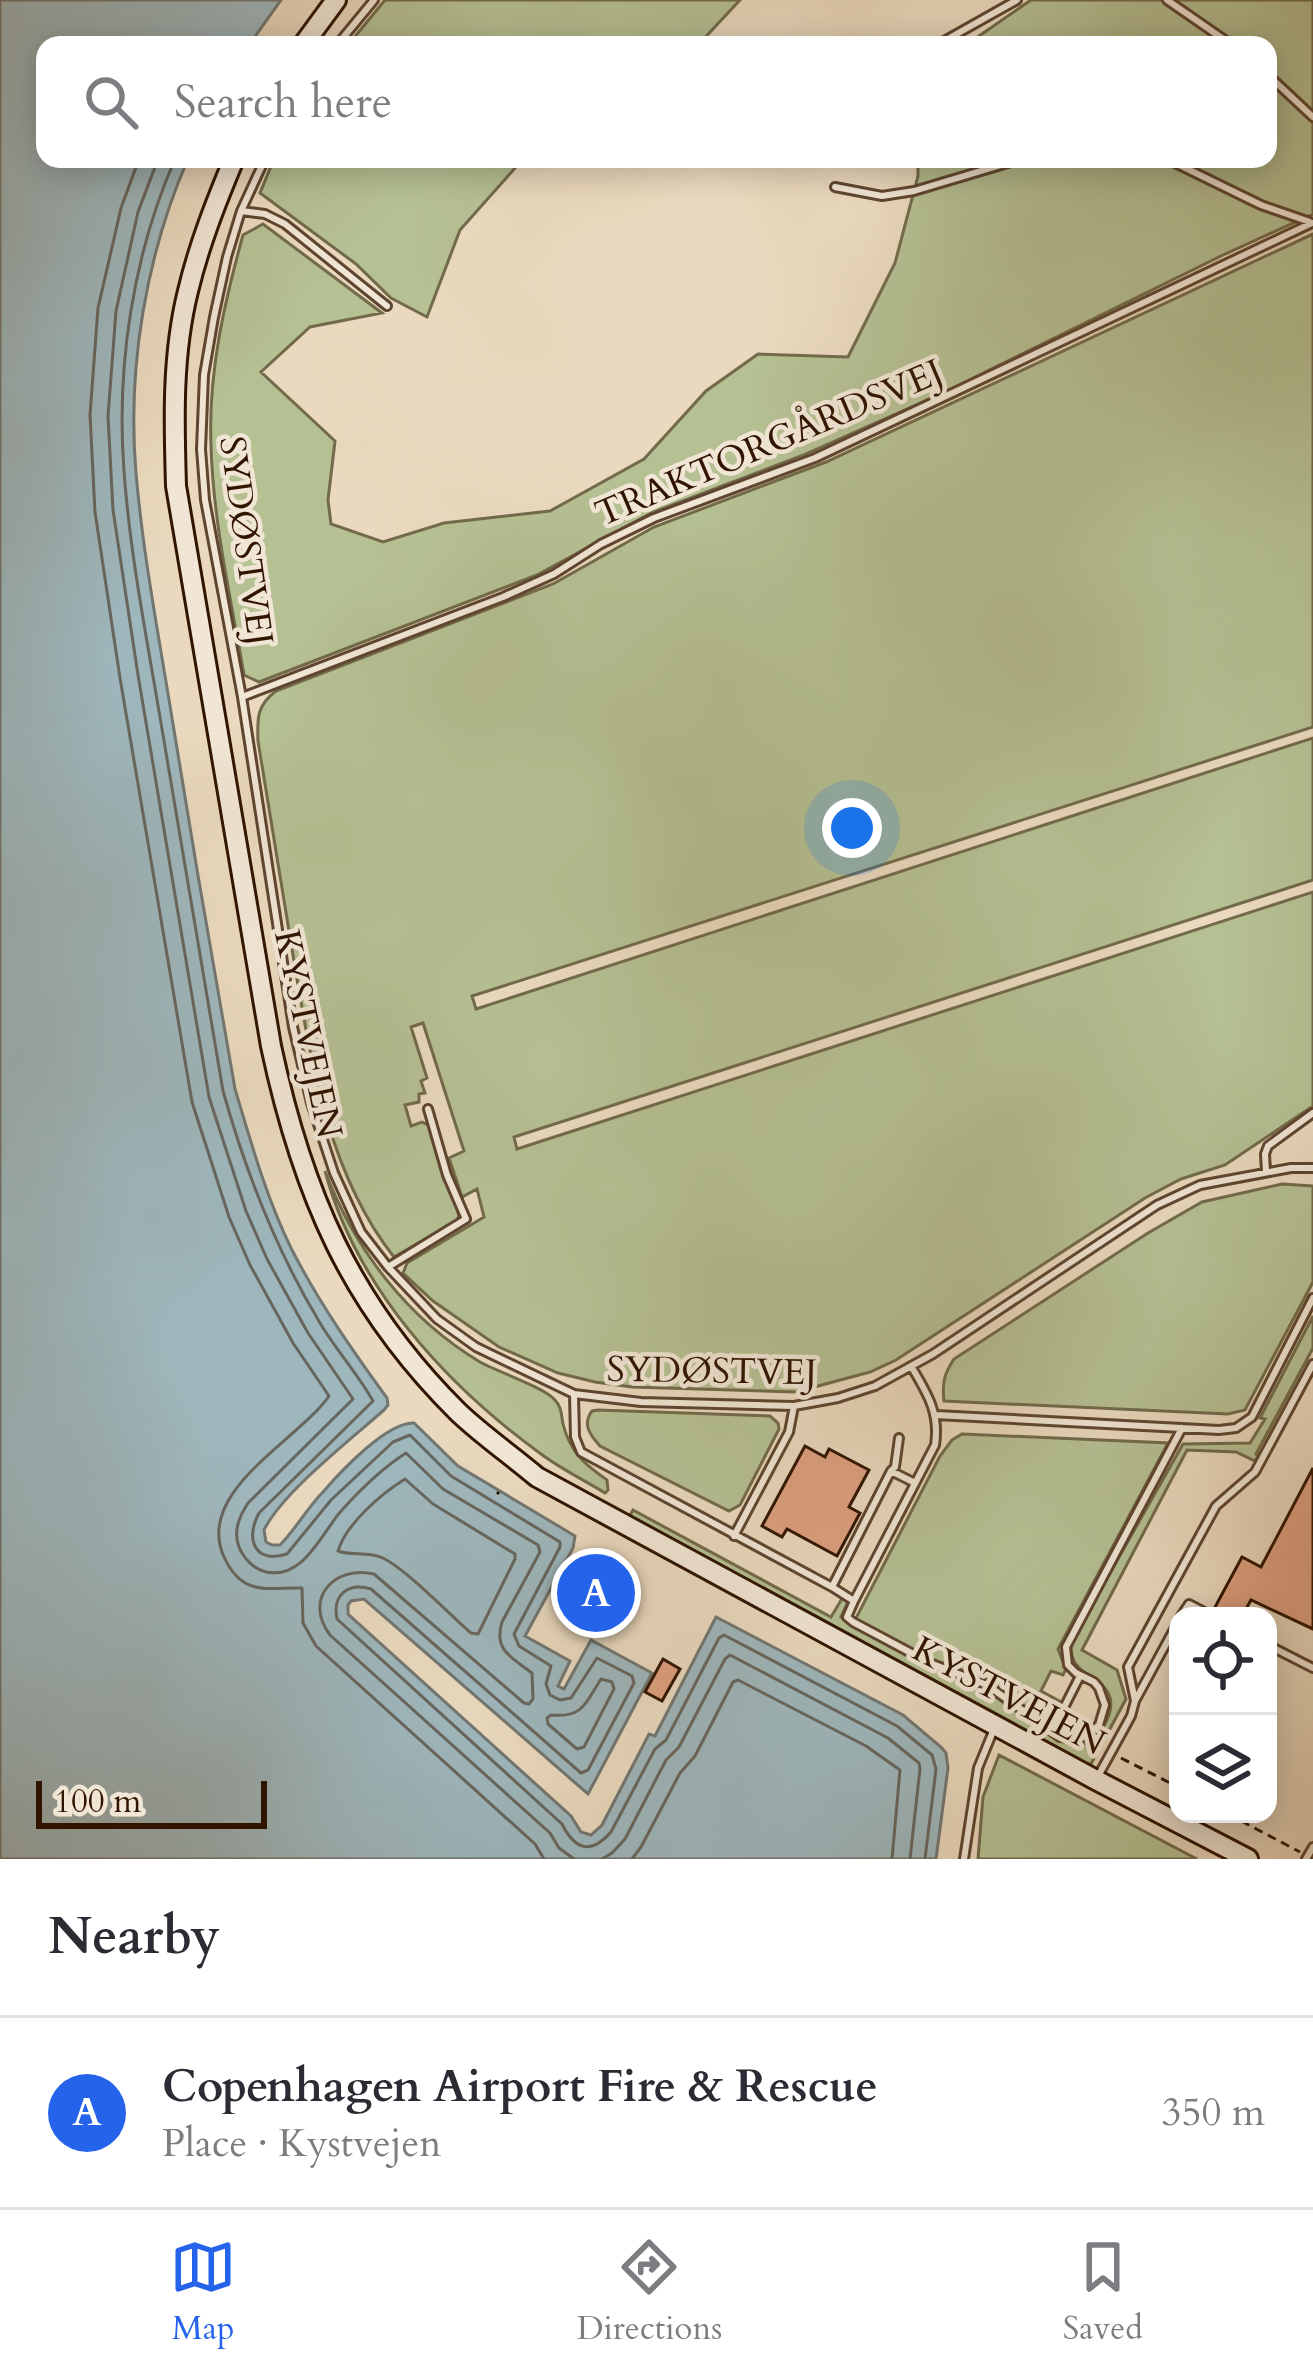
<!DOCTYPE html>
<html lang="en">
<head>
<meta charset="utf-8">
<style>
	body { margin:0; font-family:Cardo,serif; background:#f2f2f3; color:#2b2b33 }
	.controls { position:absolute; right:36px; bottom:36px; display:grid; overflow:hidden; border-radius:24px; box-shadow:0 6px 30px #0003 }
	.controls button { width:108px; height:108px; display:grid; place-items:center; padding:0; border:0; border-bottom:3px solid #e1e1e2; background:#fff; color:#2b2b33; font:60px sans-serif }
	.scale { position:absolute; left:36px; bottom:30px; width:231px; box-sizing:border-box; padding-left:12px; border:6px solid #301400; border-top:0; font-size:33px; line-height:42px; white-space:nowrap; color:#301400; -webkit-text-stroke:9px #f1e6d5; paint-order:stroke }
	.you { position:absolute; left:852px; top:828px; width:42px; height:42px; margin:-30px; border:9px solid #fff; border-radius:50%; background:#1a73e8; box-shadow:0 0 0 18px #1a73e833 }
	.badge { display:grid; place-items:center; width:78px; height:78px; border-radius:50%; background:#2563eb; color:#fff; font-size:39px; font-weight:700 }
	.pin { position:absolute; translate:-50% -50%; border:6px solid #fff; box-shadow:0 3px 12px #0006 }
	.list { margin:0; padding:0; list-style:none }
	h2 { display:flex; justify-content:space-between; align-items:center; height:156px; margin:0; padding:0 48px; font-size:51px }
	h2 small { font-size:39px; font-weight:400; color:#7c7c81 }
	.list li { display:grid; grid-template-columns:78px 1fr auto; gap:36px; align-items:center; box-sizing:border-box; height:192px; padding:0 48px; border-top:3px solid #e1e1e2 }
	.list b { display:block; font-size:45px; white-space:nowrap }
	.list p { margin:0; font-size:39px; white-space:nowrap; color:#7c7c81 }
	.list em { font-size:39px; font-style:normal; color:#7c7c81 }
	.icon { flex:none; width:66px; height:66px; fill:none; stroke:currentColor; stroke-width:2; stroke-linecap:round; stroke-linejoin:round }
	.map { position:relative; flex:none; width:1313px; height:1859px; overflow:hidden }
	.search { position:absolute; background:#fff; box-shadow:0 6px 30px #0003; left:36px; right:36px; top:36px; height:132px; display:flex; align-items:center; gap:30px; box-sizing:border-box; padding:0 42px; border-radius:24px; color:#7c7c81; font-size:45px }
	.sheet { height:348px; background:#fff }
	nav { display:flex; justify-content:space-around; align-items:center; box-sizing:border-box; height:168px; border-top:3px solid #e1e1e2; background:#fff; font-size:33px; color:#7c7c81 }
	nav a { display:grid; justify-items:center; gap:6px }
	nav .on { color:#2563eb }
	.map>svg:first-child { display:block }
	.green { fill:#b5c093; stroke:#726a4a; stroke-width:3 }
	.water { fill:#9eb7bd; stroke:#727671; stroke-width:3 }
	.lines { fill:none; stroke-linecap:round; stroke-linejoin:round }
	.shore { stroke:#67665e; stroke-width:3 }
	.building { fill:#dea07f; stroke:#301400; stroke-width:3 }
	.lane-casing { stroke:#5e4530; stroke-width:12 }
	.secondary-casing { stroke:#301400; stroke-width:24 }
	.path { stroke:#301400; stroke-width:3; stroke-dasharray:9 6; stroke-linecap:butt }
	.lane { stroke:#f1e6d5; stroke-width:6 }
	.secondary { stroke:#f1e6d5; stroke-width:18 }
	.labels { text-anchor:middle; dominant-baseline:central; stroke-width:9; stroke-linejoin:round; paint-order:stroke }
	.street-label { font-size:36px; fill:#301400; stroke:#f1e6d5 }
</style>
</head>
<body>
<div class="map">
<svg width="1313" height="1859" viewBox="0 0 1313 1859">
	<rect width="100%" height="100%" fill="#ead9be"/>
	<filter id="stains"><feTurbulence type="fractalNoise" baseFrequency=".00167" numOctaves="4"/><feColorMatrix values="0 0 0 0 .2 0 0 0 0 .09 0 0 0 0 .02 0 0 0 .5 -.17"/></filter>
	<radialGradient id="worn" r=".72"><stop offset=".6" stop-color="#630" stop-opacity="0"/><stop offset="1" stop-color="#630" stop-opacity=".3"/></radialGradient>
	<path class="green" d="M385 0H740L698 45H348Z
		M1031 0H1313V214L1223 255 943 393 801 456 651 513 537 575 259 682 244 675C231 599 213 522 211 445 208 374 224 304 243 235L263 224 382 313 310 327 261 372 335 441 328 500 331 524 383 542 444 523 550 511 644 459 706 391 758 354 848 357 895 263 918 176V159H1268V45H966Z
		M274 159H523L460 230 427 317 391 298 356 264 260 193Z
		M1313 234V727L472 996 476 1009 1313 738V880L514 1137 517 1149 1313 892V1106L1225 1165 1181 1179 1145 1198 896 1360 870 1372 796 1392 632 1387 595 1382 558 1373 499 1347 433 1301 403 1273 407 1263 484 1217 477 1189 462 1197 449 1158 464 1151 423 1023 411 1027 427 1078 421 1081 425 1093 419 1094V1102L405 1105 411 1126 422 1122 429 1125 459 1215 457 1221 394 1257C325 1170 309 1049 291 943 280 875 269 808 258 741 257 718 257 705 276 691L553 584 654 527 826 462Z
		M325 1171C355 1250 407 1318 480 1362 498 1372 543 1387 554 1399 562 1407 561 1414 563 1424 570 1452 584 1464 607 1480L608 1490 605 1493C584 1480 561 1469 541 1454 446 1385 356 1287 325 1171Z
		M1282 1184 1313 1186V1282L1245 1410 1228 1414 944 1401C942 1383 944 1374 954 1359L1148 1233 1202 1202Z
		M1313 1316V1348L1256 1454 1258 1456 1255 1461 1236 1452 1187 1450 1082 1650 1117 1670 1126 1699 1091 1764H1086L628 1519 633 1510 831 1617 843 1597 849 1600 841 1617C871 1634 900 1653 931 1667 948 1674 968 1676 984 1685 1009 1698 1046 1744 1077 1745 1093 1745 1104 1728 1109 1715 1122 1673 1063 1683 1072 1640L1183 1444 1250 1443 1265 1419 1260 1418Z
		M598 1410 770 1416 778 1423 779 1429 740 1505 729 1511 600 1446C590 1435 582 1424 592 1411Z
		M962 1434 1168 1443 1058 1649 1066 1669 1063 1675 1051 1671 1041 1691 1063 1703 1050 1724 1023 1707 989 1680 930 1659 855 1620 940 1456 952 1440Z
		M999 1755 1197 1859H978L983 1797Z"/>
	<path class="water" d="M0 0H281L249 45H45V159H188C146 255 127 368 136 473 143 555 159 637 172 718 192 842 213 965 235 1089 251 1142 266 1197 291 1248 318 1301 352 1350 387 1398L388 1405 384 1410C351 1439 282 1493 264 1530L266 1542 272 1545H280C296 1529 307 1508 323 1492 341 1471 387 1422 414 1423L458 1466 575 1536 573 1548 525 1636 570 1661 558 1686 564 1689 591 1640 652 1673 588 1794 364 1599 351 1601 348 1605V1614L571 1816 581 1832 591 1835 602 1825 649 1734 655 1736 716 1617 903 1715 941 1747 946 1753 948 1768 936 1859H0Z"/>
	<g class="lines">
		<path class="shore" d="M139 159 121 208 98 308 90 415 95 512 120 678 192 1102 229 1217 250 1265 293 1343 329 1396C299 1440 194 1491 224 1557 243 1598 269 1587 302 1588L303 1623 316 1646 535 1844 544 1859
			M158 159 138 212 116 311 108 416 113 510 138 675 209 1097 246 1211 267 1259 308 1333 353 1399 248 1503C239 1517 233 1531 239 1547 244 1559 254 1569 266 1572 304 1580 322 1532 342 1510 360 1490 384 1467 406 1453L443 1489 538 1545 540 1552 502 1622C493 1651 513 1658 532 1673L533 1699 529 1704 524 1703 374 1574C334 1565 303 1599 330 1635L550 1833 559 1848 574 1859
			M175 159C133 255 116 366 124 471 130 555 147 639 161 723 181 845 202 968 223 1091 246 1173 276 1250 320 1323 336 1350 358 1374 373 1401L259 1513C245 1539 254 1564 287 1554L331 1500 393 1442 410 1435 451 1476 560 1542V1547L514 1634 519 1646 551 1666 546 1684 550 1695 560 1700 571 1698 597 1658 632 1676 634 1683 588 1770 581 1773 371 1589C348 1582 332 1595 337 1619L562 1824C575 1850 591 1855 611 1832L655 1749 666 1740 719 1638 724 1635 897 1726 932 1755 936 1769 925 1859
			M405 1479 433 1504 515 1554V1559L478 1634 471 1633C449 1614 407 1570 383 1558 368 1551 351 1556 338 1551 346 1524 381 1494 405 1479Z
			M601 1679 612 1682 614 1689 584 1747 577 1749 548 1724 547 1718 551 1715C584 1718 586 1702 601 1679Z
			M602 1859 612 1853 625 1839 666 1760 679 1747 725 1659 730 1655 888 1738 919 1763 920 1769 910 1859
			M632 1859 641 1847 680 1773 695 1756 733 1682 738 1680 866 1746 900 1770 892 1859"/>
	</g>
	<path class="building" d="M805 1446 825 1457 829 1449 869 1470 849 1507 860 1513 837 1556 787 1529 782 1537 762 1526Z
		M1313 1468V1629L1251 1600 1242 1616H1226L1218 1612 1214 1609 1242 1557 1261 1567Z
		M663 1659 680 1669 662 1701 645 1692Z"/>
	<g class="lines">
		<g class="lane-casing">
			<path id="lane" d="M1167 0 1232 45
				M337 45 374 0
				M937 45 1017 0
				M1268 75 1313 117
				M1167 159 1261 205 1310 222
				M835 187 882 196 914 191 1021 159
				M241 211 265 159
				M387 306 285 224 265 214 241 211 227 257 214 317 204 375 201 449 205 500 242 697 293 1027 311 1103 334 1173 361 1232 388 1267 437 1319 476 1347 574 1394 641 1402 794 1406 838 1398 875 1386 933 1354 1157 1205 1200 1185 1291 1168H1313
				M242 697 503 597 554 574 601 544 654 518 815 458 1312 223
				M1266 1172 1265 1154 1268 1146 1313 1113
				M388 1267 466 1219 447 1175 428 1109
				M574 1394 575 1437 581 1452 832 1587 891 1471 915 1483
				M936 1415 1219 1430 1236 1428 1252 1417 1313 1298
				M891 1471 895 1467 899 1438
				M734 1536 789 1432 794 1406
				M832 1587 854 1601 935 1445C940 1413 927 1393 911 1366
				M854 1601 847 1617 853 1622 930 1663 987 1685 1060 1737 1080 1738 1089 1734 1099 1725 1105 1705 1099 1688 1094 1682 1076 1673 1068 1665 1066 1647 1182 1428
				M1181 1616 1189 1604 1212 1616
				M1178 1622 1135 1701 1128 1667 1216 1506 1255 1472 1313 1364
				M1268 1645 1313 1668
				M1052 1731 1080 1676
				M1097 1778 1131 1716 1135 1701
				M964 1859 978 1768 994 1729
				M1306 1859 1313 1847"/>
		</g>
		<g class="secondary-casing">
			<path id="secondary" d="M303 45 336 0
				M234 159C216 202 199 245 188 291 172 355 174 421 176 486L271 1046C302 1192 350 1305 458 1412 482 1435 511 1455 537 1477L1096 1780 1248 1859"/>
		</g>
		<path class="path" d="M281 45 288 35
			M497 1494 499 1492
			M1121 1758 1178 1787
			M1228 1814 1300 1852"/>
		<use href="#lane" class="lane"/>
		<use href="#secondary" class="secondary"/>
	</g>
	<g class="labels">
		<g class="street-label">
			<text transform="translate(769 443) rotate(-23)">TRAKTORGÅRDSVEJ</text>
			<text transform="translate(246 541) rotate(82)">SYDØSTVEJ</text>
			<text transform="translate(308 1034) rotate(78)">KYSTVEJEN</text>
			<text transform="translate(712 1371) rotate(1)">SYDØSTVEJ</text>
			<text transform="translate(1009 1696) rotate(28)">KYSTVEJEN</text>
		</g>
	</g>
	<rect width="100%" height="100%" filter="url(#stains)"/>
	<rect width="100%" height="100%" fill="url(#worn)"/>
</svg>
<div class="controls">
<button><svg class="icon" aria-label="locate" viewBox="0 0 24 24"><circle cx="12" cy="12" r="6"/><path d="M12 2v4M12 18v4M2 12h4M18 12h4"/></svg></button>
<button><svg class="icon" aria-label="layers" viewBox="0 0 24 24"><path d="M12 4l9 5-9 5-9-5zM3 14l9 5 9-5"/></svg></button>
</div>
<div class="scale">100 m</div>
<div class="you"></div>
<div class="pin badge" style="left:596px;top:1593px">A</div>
<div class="search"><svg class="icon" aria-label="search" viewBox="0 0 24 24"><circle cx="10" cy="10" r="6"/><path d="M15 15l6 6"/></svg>Search here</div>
</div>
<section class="sheet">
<h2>Nearby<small></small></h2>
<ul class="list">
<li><span class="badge">A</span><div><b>Copenhagen Airport Fire &amp; Rescue</b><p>Place · Kystvejen</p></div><em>350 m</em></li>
</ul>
</section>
<nav>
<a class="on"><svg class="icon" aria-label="map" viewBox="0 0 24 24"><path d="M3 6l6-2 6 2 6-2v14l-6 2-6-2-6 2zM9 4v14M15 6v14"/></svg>Map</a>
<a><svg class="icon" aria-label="directions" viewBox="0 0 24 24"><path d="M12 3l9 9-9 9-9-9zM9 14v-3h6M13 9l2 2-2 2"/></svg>Directions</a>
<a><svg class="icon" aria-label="saved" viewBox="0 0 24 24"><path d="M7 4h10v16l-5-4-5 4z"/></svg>Saved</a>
</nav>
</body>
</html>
